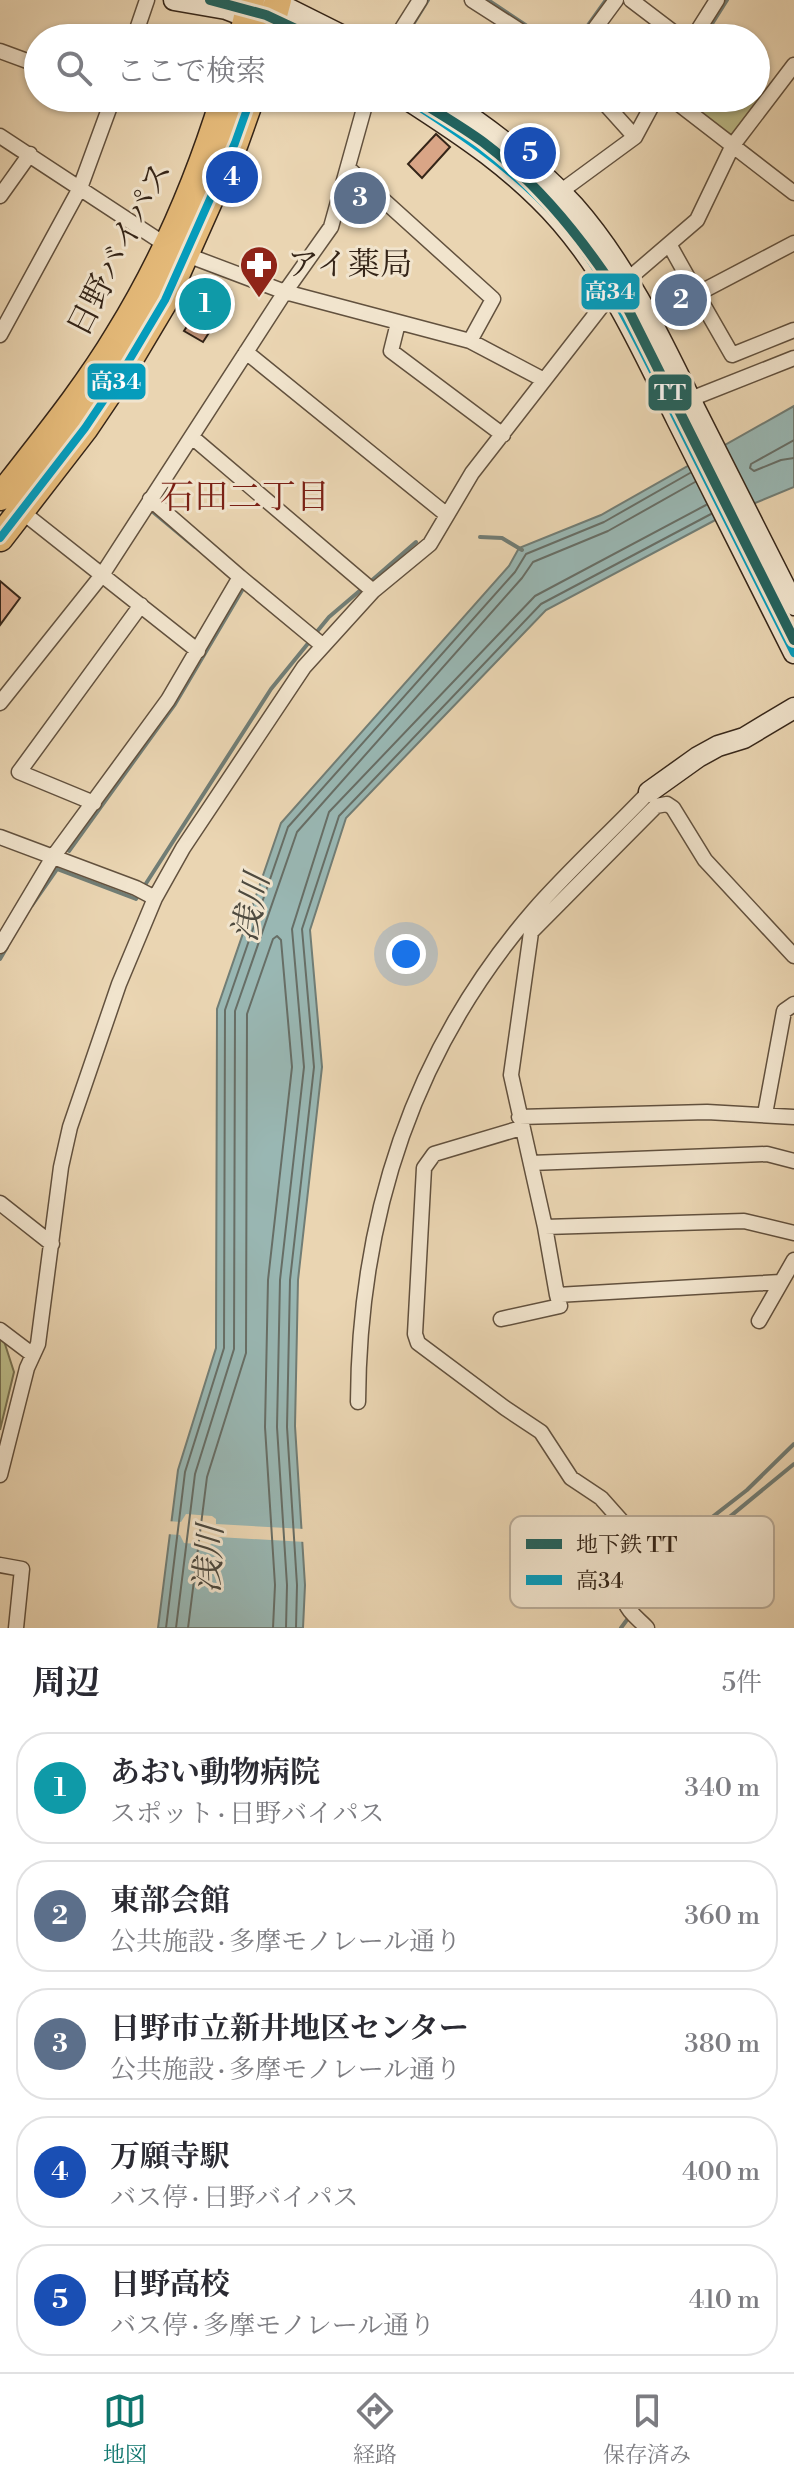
<!DOCTYPE html>
<html lang="ja">
<head>
<meta charset="utf-8">
<style>
	body { margin:0; font-family:"Libre Bodoni","Noto Serif JP",serif; background:#f2f2f3; color:#2b2b33 }
	.you { position:absolute; left:406px; top:954px; width:28px; height:28px; margin:-20px; border:6px solid #fff; border-radius:50%; background:#1a73e8; box-shadow:0 0 0 12px #1a73e833 }
	.badge { display:grid; place-items:center; width:52px; height:52px; border-radius:50%; background:#0f766e; color:#fff; font-size:26px; font-weight:700 }
	.pin { position:absolute; translate:-50% -50%; border:4px solid #fff; box-shadow:0 2px 8px #0006 }
	.list { margin:0; padding:0; list-style:none }
	h2 { display:flex; justify-content:space-between; align-items:center; height:104px; margin:0; padding:0 32px; font-size:34px }
	h2 small { font-size:26px; font-weight:400; color:#7c7c81 }
	.list li { display:grid; grid-template-columns:52px 1fr auto; gap:24px; align-items:center; box-sizing:border-box; height:112px; margin:0 16px 16px; padding:0 16px; border:2px solid #e1e1e2; border-radius:32px }
	.list b { display:block; font-size:30px; white-space:nowrap }
	.list p { margin:0; font-size:26px; white-space:nowrap; color:#7c7c81 }
	.list em { font-size:26px; font-style:normal; color:#7c7c81 }
	.icon { flex:none; width:44px; height:44px; fill:none; stroke:currentColor; stroke-width:2; stroke-linecap:round; stroke-linejoin:round }
	.map { position:relative; flex:none; width:794px; height:1628px; overflow:hidden }
	.search { position:absolute; background:#fff; box-shadow:0 2px 6px #0004; left:24px; right:24px; top:24px; height:88px; display:flex; align-items:center; gap:20px; box-sizing:border-box; padding:0 28px; border-radius:44px; color:#7c7c81; font-size:30px }
	.sheet { height:744px; background:#fff }
	nav { display:flex; justify-content:space-around; align-items:center; box-sizing:border-box; height:112px; border-top:2px solid #e1e1e2; background:#fff; font-size:22px; color:#7c7c81 }
	nav a { display:grid; justify-items:center; gap:4px }
	nav .on { color:#0f766e }
	.map>svg:first-child { display:block }
	.green { fill:#bcbc89; stroke:#787050; stroke-width:2 }
	.water { fill:#99b7b3; stroke:#717d75; stroke-width:2 }
	.pier { fill:#ead5b2 }
	.lines { fill:none; stroke-linecap:round; stroke-linejoin:round }
	.shore { stroke:#676e66; stroke-width:2 }
	.stream { stroke:#717d75; stroke-width:4 }
	.building { fill:#d9a586; stroke:#352518; stroke-width:2 }
	.street-casing { stroke:#62513e; stroke-width:17 }
	.secondary-casing { stroke:#352518; stroke-width:23 }
	.highway-casing { stroke:#352518; stroke-width:29 }
	.street { stroke:#f1e4cd; stroke-width:14 }
	.secondary { stroke:#f1e4cd; stroke-width:20 }
	.highway { stroke:#e5ba79; stroke-width:26 }
	.bus-1-casing { stroke:#f1e4cd; stroke-width:14 }
	.bus-1 { stroke:#059cbc; stroke-width:8 }
	.metro-1-casing { stroke:#f1e4cd; stroke-width:16 }
	.metro-1 { stroke:#22625e; stroke-width:10 }
	.labels { text-anchor:middle; dominant-baseline:central; stroke-width:6; stroke-linejoin:round; paint-order:stroke }
	.street-label { font-size:32px; fill:#352518; stroke:#f1e4cd }
	.poi-label { font-size:32px; fill:#352518; stroke:#f1e4cd; text-anchor:start }
	.neighbourhood-label { font-size:34px; fill:#7a1f14; stroke:#f1e4cd }
	.water-label { font-size:34px; font-style:italic; fill:#4e4a3f; stroke:#f1e4cd }
	.key { fill:#f1e4cd; stroke:#b9ab97; stroke-width:2 }
	.key-label { font-size:22px; fill:#352518 }
	.line-badge { stroke:#f1e4cd; stroke-width:3 }
	.badge-label { font-size:22px; text-anchor:middle; font-weight:bold; fill:#fff }
</style>
</head>
<body>
<div class="map">
<svg width="794" height="1628" viewBox="0 0 794 1628">
	<rect width="100%" height="100%" fill="#ead5b2"/>
	<filter id="stains"><feTurbulence type="fractalNoise" baseFrequency=".0025" numOctaves="4"/><feColorMatrix values="0 0 0 0 .2 0 0 0 0 .09 0 0 0 0 .02 0 0 0 .5 -.17"/></filter>
	<radialGradient id="worn" r=".72"><stop offset=".6" stop-color="#630" stop-opacity="0"/><stop offset="1" stop-color="#630" stop-opacity=".3"/></radialGradient>
	<path class="green" d="M756 88 770 97 733 145 676 98H756Z
		M0 1338 4 1341 14 1372 0 1430Z"/>
	<path class="water" d="M794 406V487L721 517 546 610 346 818 310 930 322 1067 298 1280 295 1426 305 1585 303 1628H158L178 1470 216 1348 217 1009 281 823 509 566 519 548 601 515Z"/>
	<path class="pier" d="M186 1514 212 1516 216 1519V1524L305 1529 306 1542 218 1537 210 1545 184 1543 180 1535 166 1534 167 1521 181 1522Z"/>
	<g class="lines">
		<path class="shore" d="M794 440 751 464 750 468 754 471 781 460 794 458
			M166 1628 185 1472 224 1348 225 1010 288 827 515 572 526 554 604 522 690 473
			M176 1628 195 1474 234 1349 235 1011 297 832 522 578 533 562 608 531 695 482
			M188 1628 207 1477 246 1353 247 1014 273 939 277 936 281 940 292 1067 268 1280 265 1427 275 1585 273 1628
			M286 1628 287 1585 277 1427 280 1280 304 1067 292 929 329 812 535 596 706 505
			M296 1628 297 1585 287 1427 290 1280 314 1067 302 929 339 816 541 604 711 514"/>
		<path class="stream" d="M488 0 545 38
			M412 26 428 0
			M579 38 606 0
			M703 38 727 0
			M153 512 195 547
			M480 537 502 538 522 550
			M370 582 416 542
			M315 634 329 617 363 588
			M69 851 175 704 244 587
			M32 905 57 869 136 899 271 689 310 641
			M0 959 7 947
			M698 1527 710 1533 794 1464
			M634 1609 656 1568 675 1546 747 1490 794 1444
			M621 1628 629 1617"/>
	</g>
	<path class="building" d="M436 134 450 147 422 178 408 164Z
		M196 277 230 290 226 303 217 300 207 324 212 328 203 342 184 331 199 308 194 307 200 293 191 289Z
		M0 581 20 598 0 625Z"/>
	<g class="lines">
		<g class="street-casing">
			<path id="street" d="M472 0 531 38
				M631 0 681 38
				M134 38 147 0
				M396 38 420 0
				M588 38 616 0
				M693 38 717 0
				M0 51 38 65
				M600 98 635 137 656 98
				M671 98 794 193
				M0 136 166 245
				M348 168 493 299 470 341
				M560 192 635 137
				M0 196 30 154
				M794 243 697 294 732 355 794 330
				M669 244 697 294
				M187 255 285 292 470 341 544 380
				M398 323 391 351 503 435
				M0 335 80 188 113 98
				M246 352 447 515
				M683 402 794 358
				M192 437 373 591
				M150 499 240 577
				M16 507 198 651
				M0 703 102 575 285 292 331 227 367 98
				M94 803 19 772 141 605
				M0 837 136 888 155 898
				M534 911 511 1075 545 1227 557 1295
				M532 931 656 806 667 804 673 808 705 860 794 956
				M0 946 53 857 168 700 240 577 322 645
				M765 1114 784 1011 794 1004
				M519 1117 707 1112 794 1117
				M521 1128 434 1154 424 1168 415 1334 418 1343 505 1408 541 1432 571 1478 601 1498 642 1544 645 1551C637 1564 618 1588 626 1604 629 1613 641 1621 647 1628
				M531 1163 767 1154 794 1161
				M0 1203 52 1244
				M545 1227 744 1221 794 1233
				M501 1319 560 1306 557 1295 781 1282
				M759 1321 794 1260
				M0 1330 33 1355
				M358 1402C359 1218 412 1051 534 910 570 869 611 832 649 792
				M0 1475 27 1368 38 1344 61 1167 70 1127 119 984 155 898 183 848 304 667 373 591 430 544 472 473 612 293 697 220 733 145 794 65
				M0 1565 22 1569 16 1628"/>
		</g>
		<g class="secondary-casing">
			<path id="secondary" d="M174 0 226 9 301 38
				M271 0 347 38
				M405 98C464 136 514 169 561 222 611 280 643 351 677 420 716 498 755 575 794 653
				M442 98C490 129 535 163 574 206 626 265 661 339 695 409 728 475 761 540 794 605
				M649 792 698 757 718 746 744 738 794 708"/>
		</g>
		<g class="highway-casing">
			<path id="highway" d="M242 38 251 0
				M268 38 278 0
				M0 497C41 444 85 391 119 334 164 261 199 179 224 98
				M0 538 85 428 118 379 165 300 235 143 251 98"/>
		</g>
		<use href="#street" class="street"/>
		<use href="#secondary" class="secondary"/>
		<use href="#highway" class="highway"/>
		<g class="bus-1-casing">
			<path id="bus-1" d="M405 98C461 134 517 171 561 222 611 280 643 352 677 420 716 498 755 575 794 653
				M0 538 85 428 118 379 165 300 235 143 251 98"/>
		</g>
		<use href="#bus-1" class="bus-1"/>
		<g class="metro-1-casing">
			<path id="metro-1" d="M210 0 266 15 315 38
				M415 98C438 113 461 126 483 142 543 187 590 248 629 311L794 640"/>
		</g>
		<use href="#metro-1" class="metro-1"/>
	</g>
	<defs>
		<g id="pharmacy-pin" transform="scale(2)"><path d="M0 17L-7.5 6A9.5 9.5 0 1 1 7.5 6Z" fill="#8f2418" stroke="#f1e4cd"/><path d="M-2-6h4v4h4v4h-4v4h-4v-4h-4v-4h4Z" fill="#fff"/></g>
	</defs>
	<g fill-rule="evenodd">
		<use href="#pharmacy-pin" x="259" y="265"/>
	</g>
	<g class="labels">
		<g class="street-label">
			<text transform="translate(120 249) rotate(-63)">日野バイパス</text>
		</g>
		<g class="poi-label">
			<text x="287" y="265">アイ薬局</text>
		</g>
		<g class="neighbourhood-label">
			<text x="245" y="498">石田二丁目</text>
		</g>
		<g class="water-label">
			<text transform="translate(252 908) rotate(-78)">浅川</text>
			<text transform="translate(210 1559) rotate(-87)">浅川</text>
		</g>
	</g>
	<rect x="510" y="1516" width="264" height="92" rx="12" class="key"/>
	<rect x="526" y="1539" width="36" height="10" fill="#22625e"/>
	<rect x="526" y="1575" width="36" height="10" fill="#059cbc"/>
	<g class="key-label">
		<text x="576" y="1552">地下鉄 TT</text>
		<text x="576" y="1588">高34</text>
	</g>
	<g class="line-badge">
		<rect x="580" y="272" width="61" height="39" rx="8" fill="#059cbc"/>
		<rect x="86" y="362" width="61" height="39" rx="8" fill="#059cbc"/>
		<rect x="647" y="373" width="46" height="39" rx="8" fill="#22625e"/>
	</g>
	<g class="badge-label">
		<text x="610" y="299">高34</text>
		<text x="116" y="389">高34</text>
		<text x="670" y="400">TT</text>
	</g>
	<rect width="100%" height="100%" filter="url(#stains)"/>
	<rect width="100%" height="100%" fill="url(#worn)"/>
</svg>
<div class="you"></div>
<div class="pin badge" style="left:205px;top:304px;background:#0f9aa8">1</div>
<div class="pin badge" style="left:681px;top:300px;background:#5c6f8a">2</div>
<div class="pin badge" style="left:360px;top:198px;background:#5c6f8a">3</div>
<div class="pin badge" style="left:232px;top:177px;background:#1a4fb4">4</div>
<div class="pin badge" style="left:530px;top:153px;background:#1a4fb4">5</div>
<div class="search"><svg class="icon" aria-label="search" viewBox="0 0 24 24"><circle cx="10" cy="10" r="6"/><path d="M15 15l6 6"/></svg>ここで検索</div>
</div>
<section class="sheet">
<h2>周辺<small>5件</small></h2>
<ul class="list">
<li><span class="badge" style="background:#0f9aa8">1</span><div><b>あおい動物病院</b><p>スポット · 日野バイパス</p></div><em>340 m</em></li>
<li><span class="badge" style="background:#5c6f8a">2</span><div><b>東部会館</b><p>公共施設 · 多摩モノレール通り</p></div><em>360 m</em></li>
<li><span class="badge" style="background:#5c6f8a">3</span><div><b>日野市立新井地区センター</b><p>公共施設 · 多摩モノレール通り</p></div><em>380 m</em></li>
<li><span class="badge" style="background:#1a4fb4">4</span><div><b>万願寺駅</b><p>バス停 · 日野バイパス</p></div><em>400 m</em></li>
<li><span class="badge" style="background:#1a4fb4">5</span><div><b>日野高校</b><p>バス停 · 多摩モノレール通り</p></div><em>410 m</em></li>
</ul>
</section>
<nav>
<a class="on"><svg class="icon" aria-label="map" viewBox="0 0 24 24"><path d="M3 6l6-2 6 2 6-2v14l-6 2-6-2-6 2zM9 4v14M15 6v14"/></svg>地図</a>
<a><svg class="icon" aria-label="directions" viewBox="0 0 24 24"><path d="M12 3l9 9-9 9-9-9zM9 14v-3h6M13 9l2 2-2 2"/></svg>経路</a>
<a><svg class="icon" aria-label="saved" viewBox="0 0 24 24"><path d="M7 4h10v16l-5-4-5 4z"/></svg>保存済み</a>
</nav>
</body>
</html>
